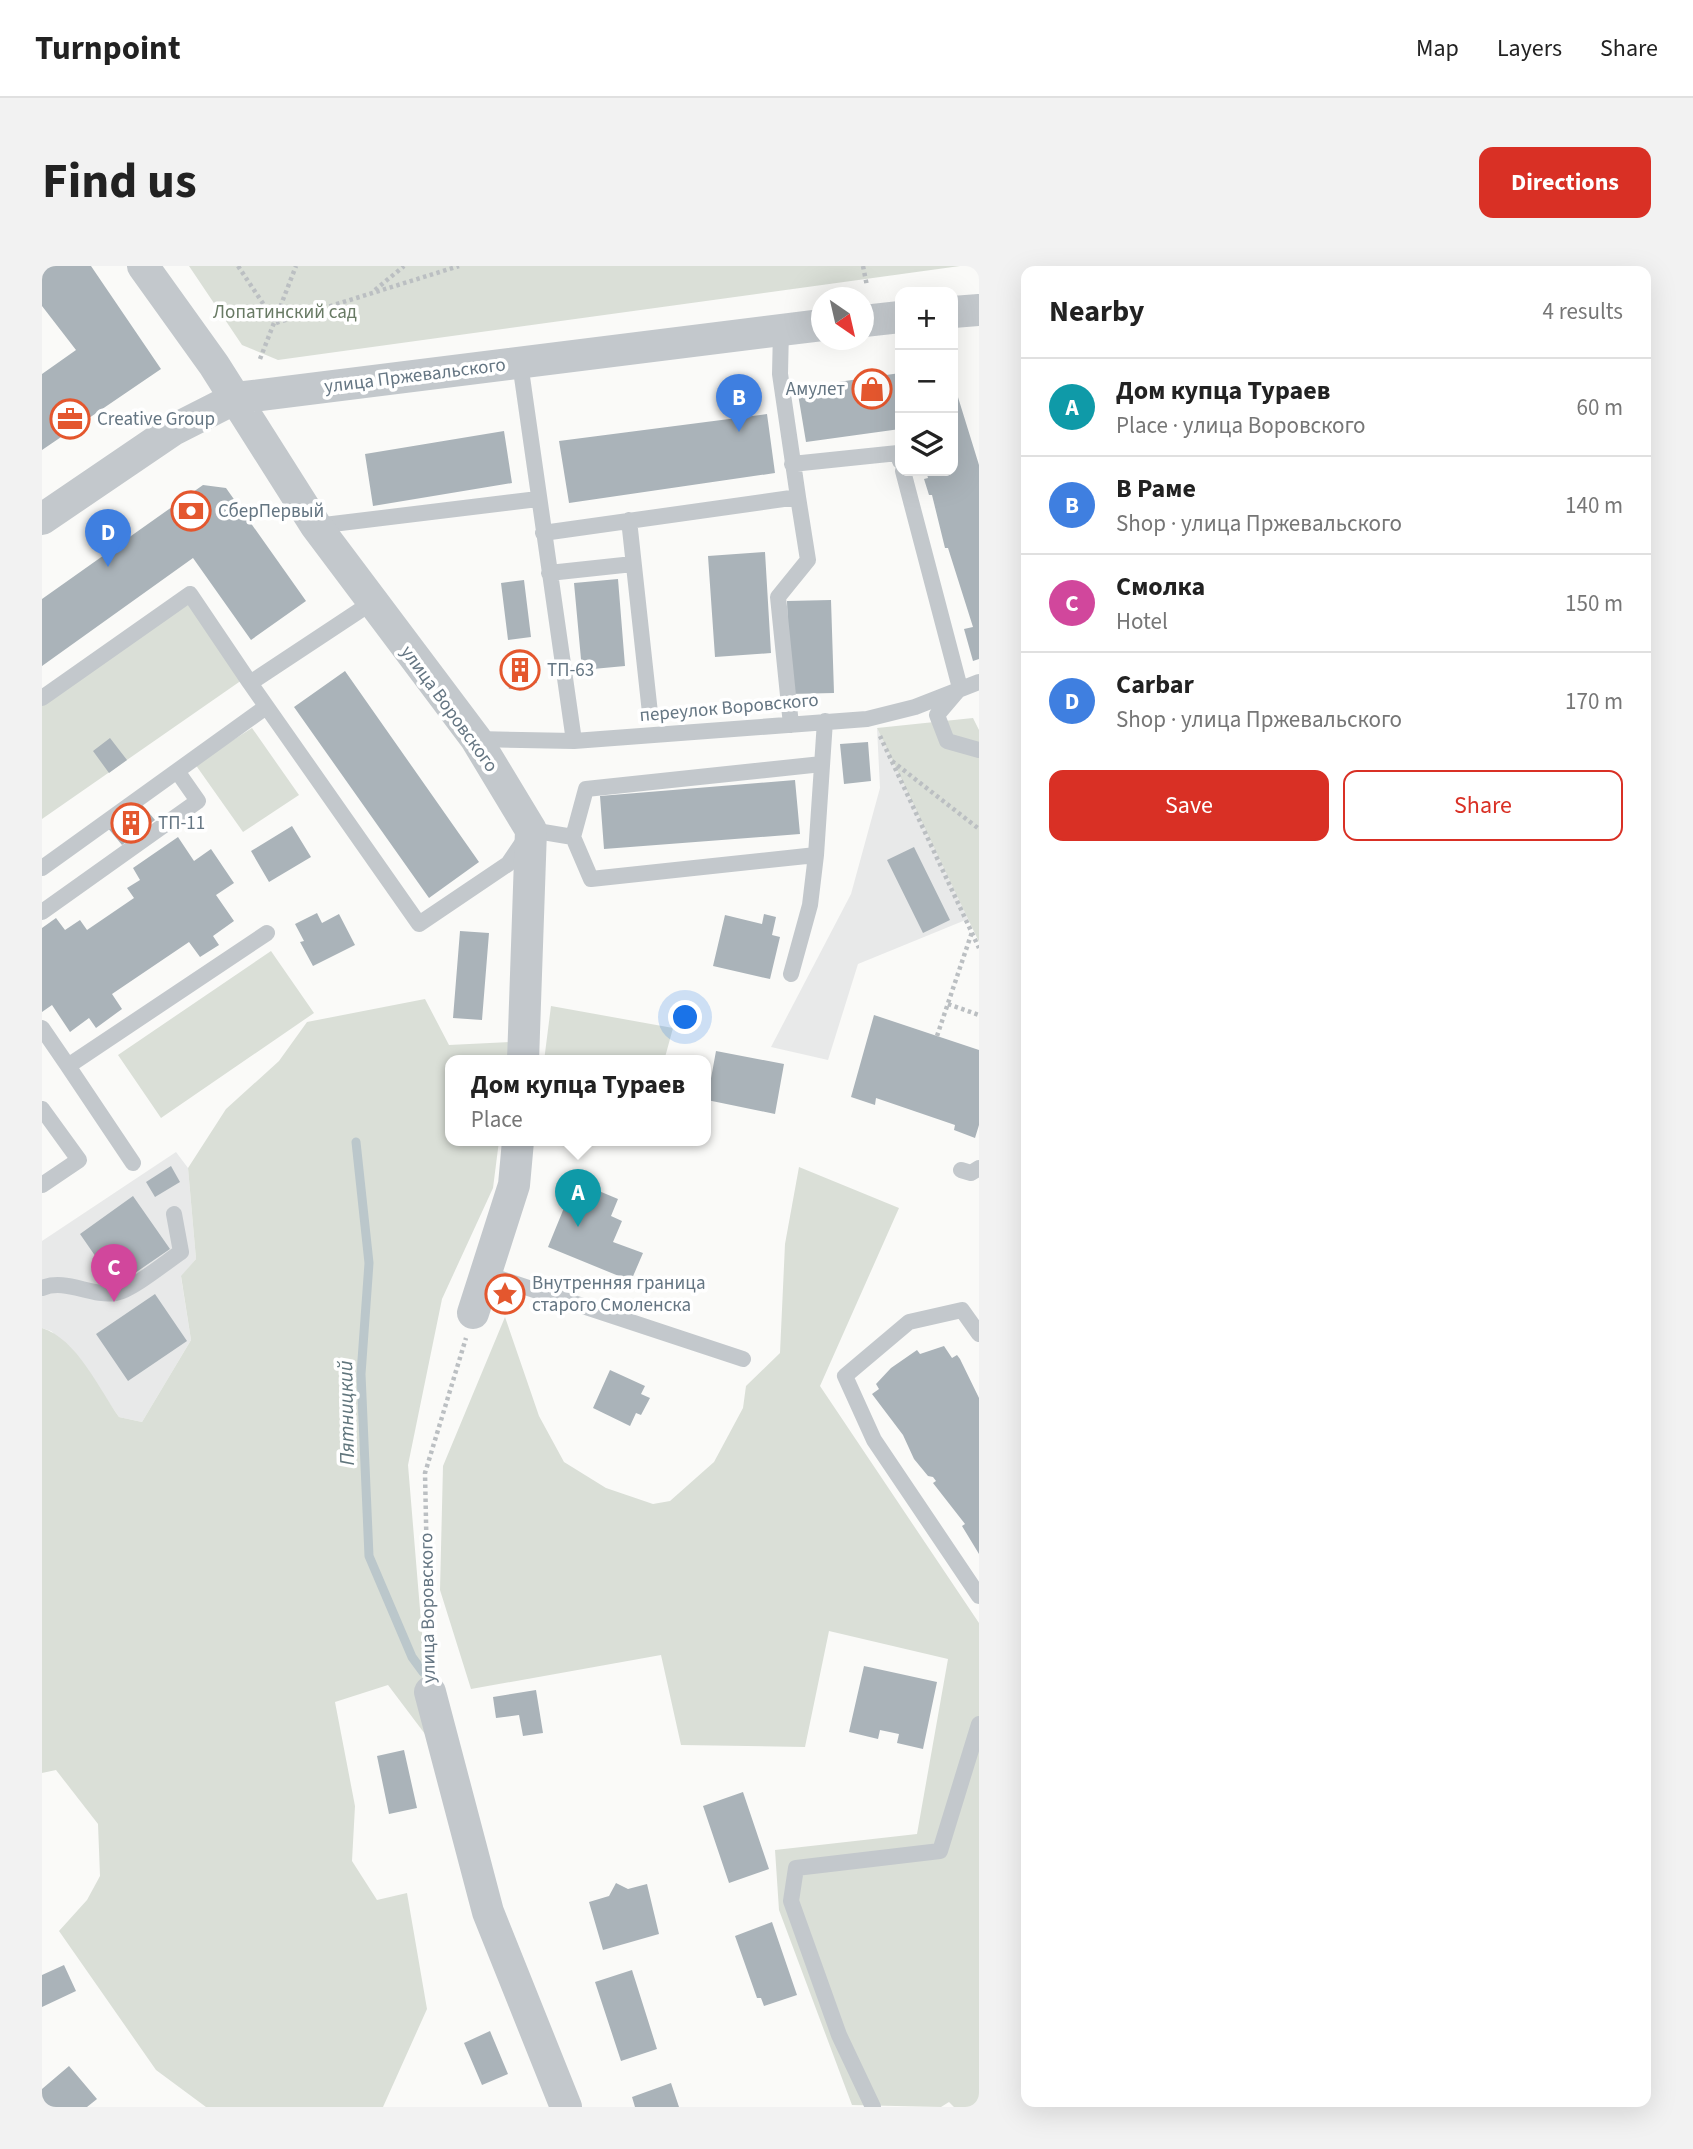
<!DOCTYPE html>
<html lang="en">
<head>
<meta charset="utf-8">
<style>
	body { margin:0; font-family:"Source Sans 3",sans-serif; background:#f2f2f2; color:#222 }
	.controls { position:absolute; right:21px; top:21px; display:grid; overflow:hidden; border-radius:14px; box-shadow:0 7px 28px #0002 }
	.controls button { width:63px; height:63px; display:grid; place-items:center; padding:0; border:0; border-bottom:2px solid #e0e0e0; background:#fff; color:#222; font:35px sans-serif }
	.compass { position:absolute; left:769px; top:21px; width:63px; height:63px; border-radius:50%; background:#fff; box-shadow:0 7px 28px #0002; rotate:146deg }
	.you { position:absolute; left:644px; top:752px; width:24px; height:24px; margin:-18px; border:5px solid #fff; border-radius:50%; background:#1a73e8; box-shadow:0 0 0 10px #1a73e833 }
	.badge { display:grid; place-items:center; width:46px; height:46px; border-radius:50%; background:#d93025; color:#fff; font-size:23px; font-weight:700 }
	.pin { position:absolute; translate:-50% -58px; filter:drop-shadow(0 2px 4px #0008) }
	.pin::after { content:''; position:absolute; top:37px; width:24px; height:21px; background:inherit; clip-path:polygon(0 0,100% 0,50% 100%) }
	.popup { position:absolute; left:403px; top:789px; width:266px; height:91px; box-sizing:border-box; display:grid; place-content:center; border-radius:14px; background:#fff; filter:drop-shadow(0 2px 5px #0005); font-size:23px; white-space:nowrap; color:#767676 }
	.popup b { font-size:26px; color:#222 }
	.popup::after { content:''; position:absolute; left:50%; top:100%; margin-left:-14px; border:14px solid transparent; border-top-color:#fff }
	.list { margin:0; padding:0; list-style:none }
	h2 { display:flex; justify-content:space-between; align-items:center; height:91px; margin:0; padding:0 28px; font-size:30px }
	h2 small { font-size:23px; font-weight:400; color:#767676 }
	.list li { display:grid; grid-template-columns:46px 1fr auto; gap:21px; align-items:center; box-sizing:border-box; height:98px; padding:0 28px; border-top:2px solid #e0e0e0 }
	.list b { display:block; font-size:26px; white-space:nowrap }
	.list p { margin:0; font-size:23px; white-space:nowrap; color:#767676 }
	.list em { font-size:23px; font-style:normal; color:#767676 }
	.actions { display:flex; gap:14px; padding:21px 28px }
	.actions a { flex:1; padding:16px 0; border:2px solid #d93025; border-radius:14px; text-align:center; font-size:24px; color:#d93025 }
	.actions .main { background:#d93025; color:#fff }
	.icon { flex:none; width:38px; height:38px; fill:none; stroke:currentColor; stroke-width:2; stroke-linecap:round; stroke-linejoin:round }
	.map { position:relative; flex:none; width:937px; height:1841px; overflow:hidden; border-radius:14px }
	header { display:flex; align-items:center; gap:42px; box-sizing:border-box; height:98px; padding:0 35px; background:#fff; border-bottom:2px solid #e0e0e0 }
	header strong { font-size:33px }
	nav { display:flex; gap:38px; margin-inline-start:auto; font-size:24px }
	.intro { display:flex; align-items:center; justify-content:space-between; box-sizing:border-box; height:168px; padding:0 42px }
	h1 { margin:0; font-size:49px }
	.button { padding:18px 32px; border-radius:14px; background:#d93025; color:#fff; font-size:24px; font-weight:700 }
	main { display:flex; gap:42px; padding:0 42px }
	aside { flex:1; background:#fff; border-radius:14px; box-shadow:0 7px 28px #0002 }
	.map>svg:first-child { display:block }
	.built { fill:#e8e9e9 }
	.green { fill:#dadfd7 }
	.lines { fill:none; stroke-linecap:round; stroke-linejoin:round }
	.stream { stroke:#bbc7cb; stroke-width:9 }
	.building { fill:#aab3b9 }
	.path { stroke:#bbbfc2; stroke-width:4.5; stroke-dasharray:3.5 3.5; stroke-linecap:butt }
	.service { stroke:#c3c8cc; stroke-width:16 }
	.minor { stroke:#c3c8cc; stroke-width:32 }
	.labels { text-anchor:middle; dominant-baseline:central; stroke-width:7; stroke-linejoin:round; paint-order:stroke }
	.park-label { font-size:19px; fill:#687a64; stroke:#fff }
	.street-label { font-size:19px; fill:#657683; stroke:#fff }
	.poi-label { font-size:19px; fill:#657683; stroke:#fff; text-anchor:start }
	.water-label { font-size:21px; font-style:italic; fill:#60757c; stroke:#fff }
</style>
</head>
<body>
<header>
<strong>Turnpoint</strong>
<nav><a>Map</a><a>Layers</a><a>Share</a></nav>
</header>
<div class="intro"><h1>Find us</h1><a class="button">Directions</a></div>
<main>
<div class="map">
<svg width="937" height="1841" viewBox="0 0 937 1841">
	<rect width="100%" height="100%" fill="#fafaf8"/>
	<path class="built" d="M835 462 926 653 816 698 786 794 729 781 809 628 838 522Z
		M134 886 146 902 154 993 139 1011 149 1074 100 1156 77 1151 31 1085 9 1065 0 1062V975Z"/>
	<path class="green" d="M147 0H918L236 94 200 79Z
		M147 335 200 414 0 553V438Z
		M931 452 937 464V676L835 462Z
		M210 462 257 529 201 566 153 498Z
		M229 685 272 747 119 852 76 789Z
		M383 733 407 779 470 776 468 795H408V875H457L451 922 400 1033 366 1199 389 1476 346 1419 293 1436 313 1540 310 1595 335 1634 365 1627 385 1743 341 1841H164L114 1804 17 1665 45 1634 58 1610 56 1558 14 1504 0 1507V1062C35 1073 57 1123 77 1151L100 1156 149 1074 139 1010 154 993 146 902 184 843 237 795 265 756Z
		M509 740 631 762 622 795H502Z
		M757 901 857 942 778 1120 937 1357V1841H912L907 1836 899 1841 810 1839 737 1644 733 1584 875 1568 906 1393 787 1365 763 1481 639 1479 619 1389 429 1423 398 1324 401 1200 463 1051 497 1150 522 1196 564 1222 611 1238 628 1235 672 1196 701 1142 704 1120 738 1087 743 978Z"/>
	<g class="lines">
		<path class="stream" d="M314 876 327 997 319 1108 327 1290 370 1391 381 1406"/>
	</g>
	<path class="building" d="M0 0H49L119 103 0 184V108L34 84 0 40Z
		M858 107V163L764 176 755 122Z
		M911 115 937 199V393L931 395 922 363 931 361 906 282H903L890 229H887L882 213 886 212 884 205H911Z
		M725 148 733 207 527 237 517 175Z
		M462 165 470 217 331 240 323 188Z
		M161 219 184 222 264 335 209 374 151 292 0 400V333Z
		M723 286 729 387 673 391 666 290Z
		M576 313 583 400 540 404 532 317Z
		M482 314 489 371 466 374 459 317Z
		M789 334 792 427 748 428 745 335Z
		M489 387 495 417 467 423 461 392Z
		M303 405 437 596 387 632 252 441Z
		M68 472 85 494 67 507 51 485Z
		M826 476 829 515 802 518 798 478Z
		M753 514 758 568 562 583 558 530Z
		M98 536 113 554 80 579 65 561Z
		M250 560 269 591 227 616 209 585Z
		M136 571 152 595 169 583 192 617 174 629 192 655 171 670 177 679 158 691 147 676 70 728 80 743 54 762 47 752 28 766 10 739 0 746V662L14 652 23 664 38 654 45 664 92 632 85 622 98 614 91 602Z
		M872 581 908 654 881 667 845 594Z
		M275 647 280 657 297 648 313 679 271 700 258 676 262 675 253 658Z
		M722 648 734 651 730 669 738 671 728 713 671 700 683 649 720 658Z
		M418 665 447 667 440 754 411 752Z
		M832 749 937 784V859L933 872 912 864 913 859 834 832 833 839 809 831Z
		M674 785 742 798 733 848 665 834Z
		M129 900 138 916 113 931 104 916Z
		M533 915 576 933 569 950 580 955 571 976 601 987 589 1015 506 981Z
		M91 930 128 983 74 1020 38 968Z
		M113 1028 145 1075 86 1115 54 1068Z
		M902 1080 910 1092 915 1089 918 1093 937 1132V1288L920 1260 923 1258 891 1217 894 1215 891 1211 886 1210 872 1193 861 1169 830 1128 837 1123 834 1118 849 1102 875 1084 878 1088Z
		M568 1104 603 1120 599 1128 608 1132 599 1149 594 1147 588 1160 551 1142Z
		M822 1400 895 1416 881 1483 855 1477 857 1468 838 1464 836 1473 807 1466Z
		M494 1424 501 1467 481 1470 477 1449 454 1452 451 1431Z
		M362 1484 375 1542 347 1548 335 1490Z
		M701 1526 727 1603 687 1617 661 1540Z
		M574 1617 586 1623 605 1618 617 1668 561 1684 547 1636 567 1630Z
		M730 1656 755 1729 722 1740 719 1732H715L693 1670Z
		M22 1699 34 1725 0 1741V1709Z
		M590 1704 615 1783 579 1795 553 1716Z
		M448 1765 466 1808 440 1819 422 1777Z
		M27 1800 55 1833 45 1841H0V1823Z
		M629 1817 637 1841H593L590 1831Z"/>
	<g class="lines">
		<path class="path" d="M196 0 234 57
			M821 0 825 20
			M333 24 362 0
			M234 57 417 0
			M218 93 254 0
			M838 470 937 682
			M850 495 937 563
			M906 738 937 749
			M895 770 930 666
			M387 1397 383 1207 424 1072"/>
		<path class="service" d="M478 97 532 475
			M750 198 856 187 858 195
			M861 205 918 422 895 449 905 475 937 484
			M587 254 608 447
			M274 260 496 233
			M501 267 756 231 738 108 739 63
			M507 307 591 298
			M208 417 377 658 466 598 489 564 531 571 549 613 774 589 783 455
			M0 432 148 328 208 417 329 337
			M749 459 736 331 766 294 756 231
			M434 473 532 475 825 453 873 441 937 416
			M531 571 544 523 780 498
			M0 602 224 441
			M0 646 156 535 135 505
			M749 708 768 639 774 589
			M0 762 26 800 225 667
			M26 800 91 897
			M0 843 37 894 0 919
			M919 904 929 907 937 902
			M444 1008 701 1093
			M0 1022C24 1012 49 1031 74 1027 90 1024 124 996 139 986L132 948
			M937 1068 920 1044 867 1056 803 1110 832 1174 937 1330
			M831 1841 797 1769 749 1635 754 1602 898 1585 937 1458"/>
		<path class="minor" d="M101 0 172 99 274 260 434 473 489 564 481 795
			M911 46 937 44
			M822 55 858 51
			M0 253 131 164 194 132 780 59
			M431 1047 472 919 476 875
			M388 1426 446 1646 524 1841"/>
	</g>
	<defs>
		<g id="shop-ring" transform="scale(2.0125)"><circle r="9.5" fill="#fff" stroke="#e4572e" stroke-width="1.5"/><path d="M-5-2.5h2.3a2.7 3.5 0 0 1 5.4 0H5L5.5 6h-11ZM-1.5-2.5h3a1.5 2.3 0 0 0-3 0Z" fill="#e4572e"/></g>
		<g id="office-ring" transform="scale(2.0125)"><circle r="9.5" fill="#fff" stroke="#e4572e" stroke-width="1.5"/><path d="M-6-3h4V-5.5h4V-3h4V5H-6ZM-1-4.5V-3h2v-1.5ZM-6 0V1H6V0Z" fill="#e4572e"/></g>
		<g id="bank-ring" transform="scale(2.0125)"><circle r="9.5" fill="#fff" stroke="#e4572e" stroke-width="1.5"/><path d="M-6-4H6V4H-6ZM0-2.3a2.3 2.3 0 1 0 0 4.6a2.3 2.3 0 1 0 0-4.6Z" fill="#e4572e"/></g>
		<g id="building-ring" transform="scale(2.0125)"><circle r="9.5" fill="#fff" stroke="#e4572e" stroke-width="1.5"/><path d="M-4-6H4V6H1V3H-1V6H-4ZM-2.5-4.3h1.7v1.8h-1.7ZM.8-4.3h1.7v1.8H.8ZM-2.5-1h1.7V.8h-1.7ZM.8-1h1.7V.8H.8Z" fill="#e4572e"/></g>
		<g id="sight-ring" transform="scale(2.0125)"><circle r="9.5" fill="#fff" stroke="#e4572e" stroke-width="1.5"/><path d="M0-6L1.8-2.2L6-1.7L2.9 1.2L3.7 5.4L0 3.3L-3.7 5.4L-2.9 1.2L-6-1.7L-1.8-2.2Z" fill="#e4572e"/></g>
	</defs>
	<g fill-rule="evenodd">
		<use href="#shop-ring" x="830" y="123"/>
		<use href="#office-ring" x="28" y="153"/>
		<use href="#bank-ring" x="149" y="245"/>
		<use href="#building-ring" x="478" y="404"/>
		<use href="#building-ring" x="89" y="557"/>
		<use href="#sight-ring" x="463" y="1028"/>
	</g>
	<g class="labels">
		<g class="park-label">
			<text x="243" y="46">Лопатинский сад</text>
		</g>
		<g class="street-label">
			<text transform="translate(373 110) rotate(-7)">улица Пржевальского</text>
			<text transform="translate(687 442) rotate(-5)">переулок Воровского</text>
			<text transform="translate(407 443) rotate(54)">улица Воровского</text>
			<text transform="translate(386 1342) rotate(-91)">улица Воровского</text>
		</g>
		<g class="poi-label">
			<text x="803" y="123" text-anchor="end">Амулет</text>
			<text x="55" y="153">Сreative Group</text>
			<text x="176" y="245">СберПервый</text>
			<text x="505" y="404">ТП-63</text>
			<text x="116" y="557">ТП-11</text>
			<text x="490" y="1017">Внутренняя граница<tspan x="490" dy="22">старого Смоленска</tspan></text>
		</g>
		<g class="water-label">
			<text transform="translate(304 1147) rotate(-91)">Пятницкий</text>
		</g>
	</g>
</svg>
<div class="controls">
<button>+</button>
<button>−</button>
<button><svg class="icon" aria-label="layers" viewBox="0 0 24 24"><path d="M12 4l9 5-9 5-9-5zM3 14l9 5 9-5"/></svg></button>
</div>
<svg class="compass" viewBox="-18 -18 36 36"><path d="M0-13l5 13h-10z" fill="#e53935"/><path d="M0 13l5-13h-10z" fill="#767676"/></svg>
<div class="you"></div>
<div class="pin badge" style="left:536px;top:961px;background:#0f9aa8">A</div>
<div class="popup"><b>Дом купца Тураев</b>Place</div>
<div class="pin badge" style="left:697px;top:166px;background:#3f7fe0">B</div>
<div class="pin badge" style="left:72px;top:1036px;background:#d1479c">C</div>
<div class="pin badge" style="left:66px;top:301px;background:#3f7fe0">D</div>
</div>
<aside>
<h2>Nearby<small>4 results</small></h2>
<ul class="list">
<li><span class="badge" style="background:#0f9aa8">A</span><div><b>Дом купца Тураев</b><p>Place · улица Воровского</p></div><em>60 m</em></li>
<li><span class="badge" style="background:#3f7fe0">B</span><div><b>В Раме</b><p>Shop · улица Пржевальского</p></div><em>140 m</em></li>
<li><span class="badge" style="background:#d1479c">C</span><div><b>Смолка</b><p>Hotel</p></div><em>150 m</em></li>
<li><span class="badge" style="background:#3f7fe0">D</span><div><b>Carbar</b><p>Shop · улица Пржевальского</p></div><em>170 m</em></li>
</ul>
<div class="actions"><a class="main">Save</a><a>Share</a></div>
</aside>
</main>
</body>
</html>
